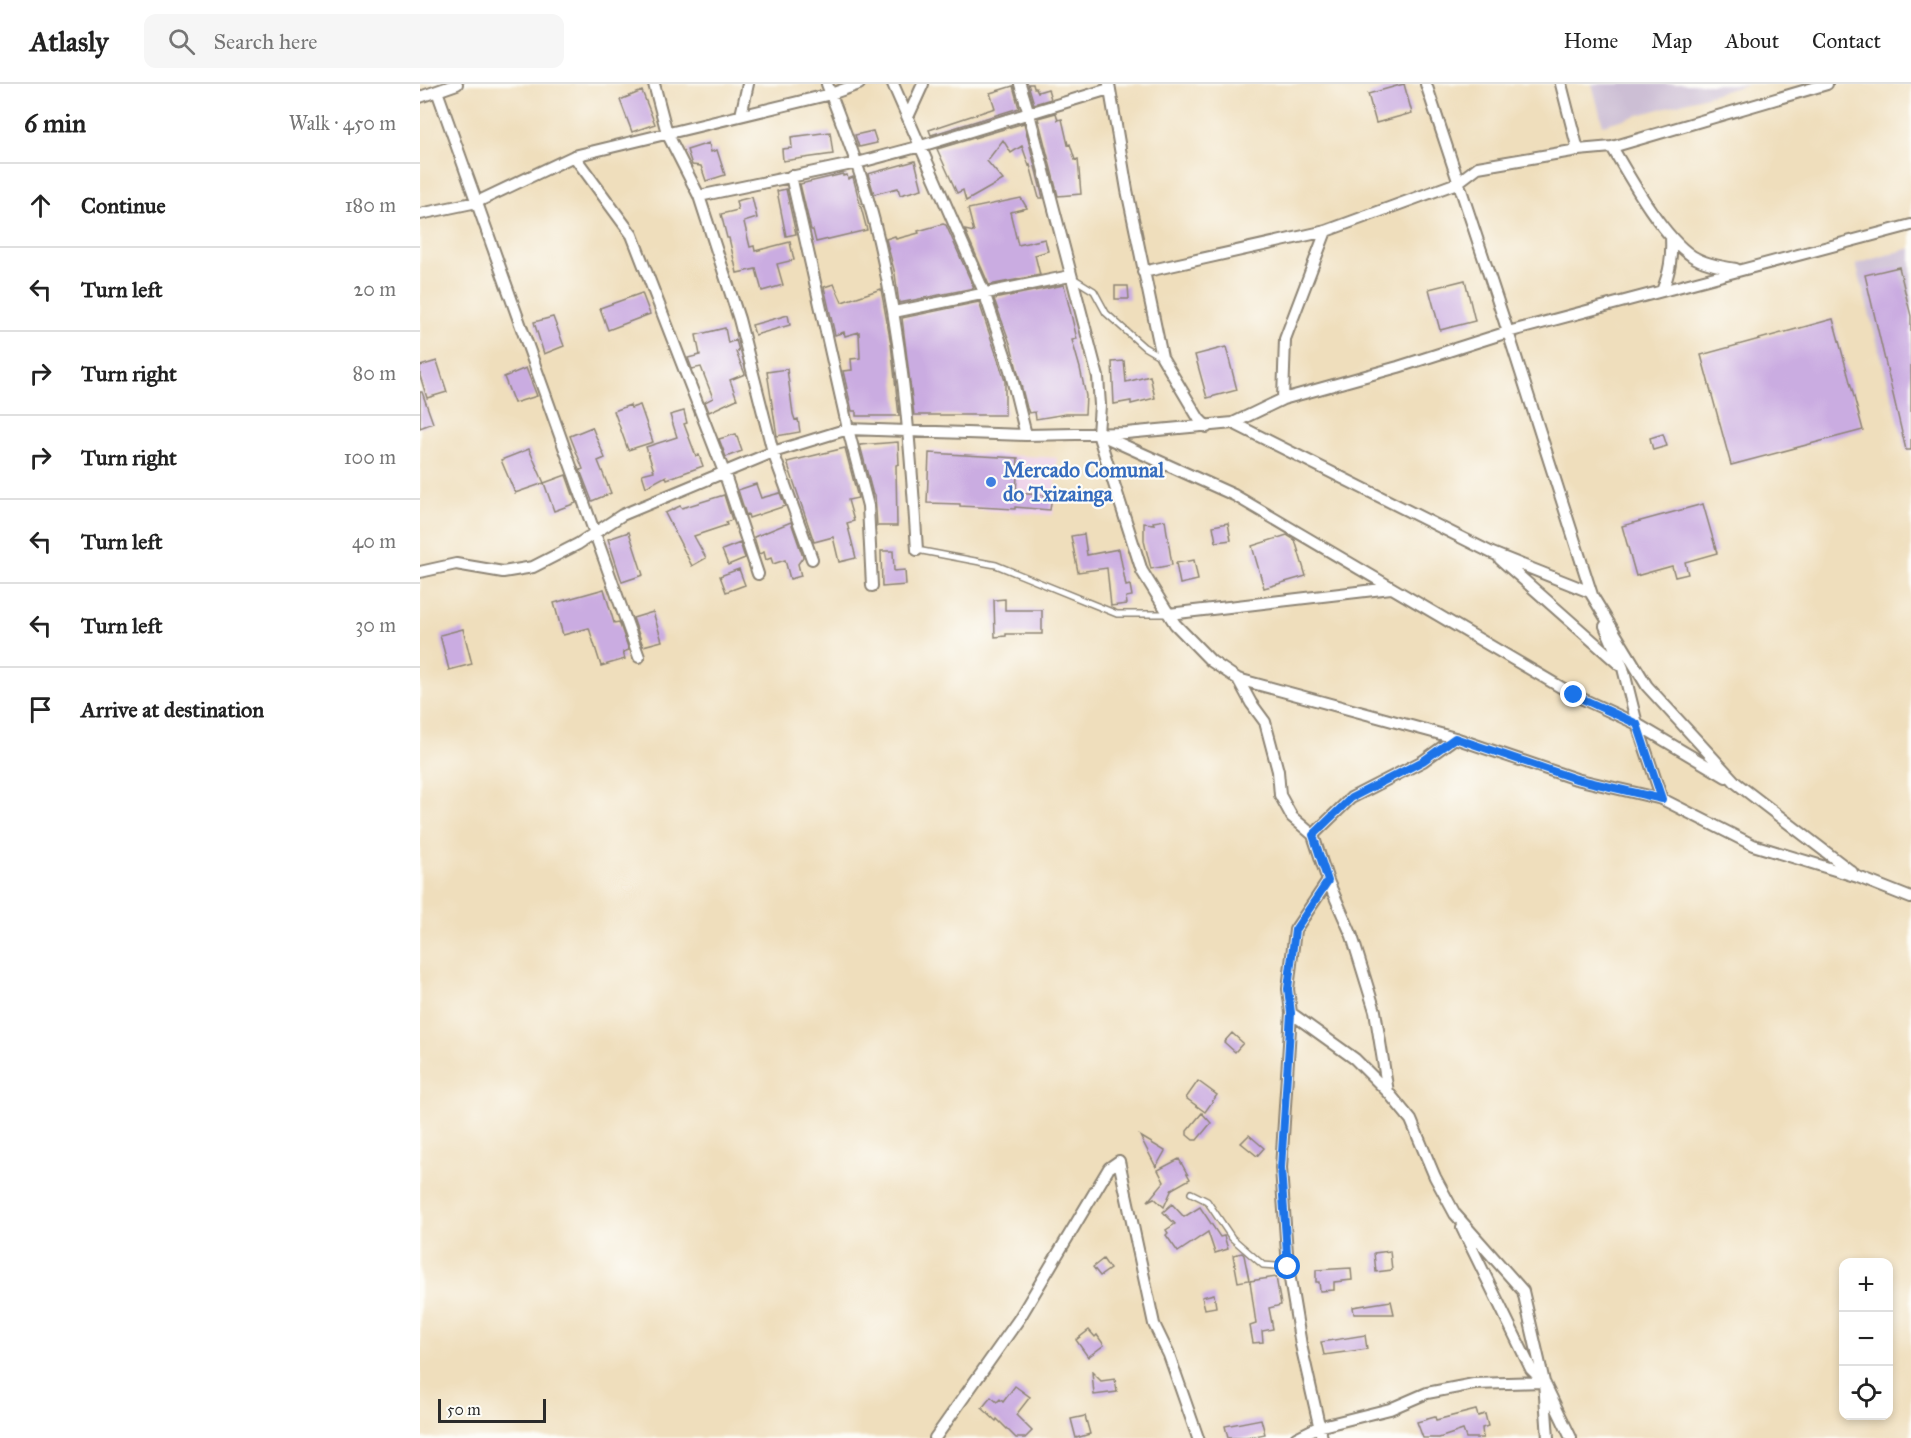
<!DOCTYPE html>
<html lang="en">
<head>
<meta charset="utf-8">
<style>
	body { margin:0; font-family:"IM FELL Great Primer",serif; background:#f6f6f6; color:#222 }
	.controls { position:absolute; right:18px; bottom:18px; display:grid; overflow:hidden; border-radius:12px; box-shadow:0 3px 9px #0003 }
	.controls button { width:54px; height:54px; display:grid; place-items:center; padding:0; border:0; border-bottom:2px solid #e0e0e0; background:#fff; color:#222; font:30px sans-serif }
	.scale { position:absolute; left:18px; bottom:15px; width:108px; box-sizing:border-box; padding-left:6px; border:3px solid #2b2b2b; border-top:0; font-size:16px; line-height:21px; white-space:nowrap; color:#2b2b2b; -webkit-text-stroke:4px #fdfcf7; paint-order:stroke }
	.stop { position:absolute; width:18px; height:18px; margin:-14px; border:4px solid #1a73e8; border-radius:50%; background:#fff }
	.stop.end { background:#1a73e8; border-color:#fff; box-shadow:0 2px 6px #0008 }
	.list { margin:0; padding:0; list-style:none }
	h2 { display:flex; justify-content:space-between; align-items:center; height:78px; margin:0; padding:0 24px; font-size:26px }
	h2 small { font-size:20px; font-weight:400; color:#767676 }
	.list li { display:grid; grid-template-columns:39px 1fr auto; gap:18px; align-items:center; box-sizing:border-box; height:84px; padding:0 24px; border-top:2px solid #e0e0e0 }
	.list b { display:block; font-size:22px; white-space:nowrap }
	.list em { font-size:20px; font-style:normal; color:#767676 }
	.icon { flex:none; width:33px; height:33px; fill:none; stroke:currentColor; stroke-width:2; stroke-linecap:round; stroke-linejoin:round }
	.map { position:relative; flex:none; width:1491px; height:1354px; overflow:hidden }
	header { display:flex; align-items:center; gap:36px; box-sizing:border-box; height:84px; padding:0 30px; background:#fff; border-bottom:2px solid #e0e0e0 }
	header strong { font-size:28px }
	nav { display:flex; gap:33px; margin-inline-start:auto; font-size:21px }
	.search { width:420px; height:54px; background:#f6f6f6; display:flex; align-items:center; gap:15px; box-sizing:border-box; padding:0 21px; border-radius:12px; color:#767676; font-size:22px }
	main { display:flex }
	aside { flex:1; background:#fff }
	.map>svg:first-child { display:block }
	.built { fill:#edd0e8 }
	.industrial { fill:#ccbed4 }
	.building { fill:#caace1 }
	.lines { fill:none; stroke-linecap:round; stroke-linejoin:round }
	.service-casing { stroke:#8d8474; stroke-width:8 }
	.minor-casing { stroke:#8d8474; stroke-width:14 }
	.service { stroke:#fff; stroke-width:5 }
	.minor { stroke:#fff; stroke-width:10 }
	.route { stroke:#1a73e8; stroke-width:8 }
	.shop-dot { fill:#3f7fe0; stroke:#fdfcf7; stroke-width:2 }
	.labels { text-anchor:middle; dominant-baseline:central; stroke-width:4.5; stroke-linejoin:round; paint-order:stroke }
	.shop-label { font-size:21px; font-weight:bold; fill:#366cbe; stroke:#fdfcf7; text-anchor:start }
</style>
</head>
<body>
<header>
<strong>Atlasly</strong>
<div class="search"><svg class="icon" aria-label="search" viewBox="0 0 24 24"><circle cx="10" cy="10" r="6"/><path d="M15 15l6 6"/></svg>Search here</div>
<nav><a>Home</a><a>Map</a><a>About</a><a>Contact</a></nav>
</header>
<main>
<aside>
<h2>6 min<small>Walk · 450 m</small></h2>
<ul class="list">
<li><svg class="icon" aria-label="ahead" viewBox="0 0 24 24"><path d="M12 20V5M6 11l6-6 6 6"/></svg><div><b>Continue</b></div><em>180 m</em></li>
<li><svg class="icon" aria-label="left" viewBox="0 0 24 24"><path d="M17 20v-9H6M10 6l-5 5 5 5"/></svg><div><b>Turn left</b></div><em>20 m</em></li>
<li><svg class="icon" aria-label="right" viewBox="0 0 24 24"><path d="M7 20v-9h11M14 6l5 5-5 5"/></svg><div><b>Turn right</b></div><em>80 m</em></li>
<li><svg class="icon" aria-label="right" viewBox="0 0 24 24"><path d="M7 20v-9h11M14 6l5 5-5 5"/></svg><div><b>Turn right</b></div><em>100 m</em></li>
<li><svg class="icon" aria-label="left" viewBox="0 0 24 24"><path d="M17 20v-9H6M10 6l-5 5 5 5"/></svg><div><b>Turn left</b></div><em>40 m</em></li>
<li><svg class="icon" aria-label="left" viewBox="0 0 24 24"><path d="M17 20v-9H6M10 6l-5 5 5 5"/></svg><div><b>Turn left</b></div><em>30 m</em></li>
<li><svg class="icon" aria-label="arrive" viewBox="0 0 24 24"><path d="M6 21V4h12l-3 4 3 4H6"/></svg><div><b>Arrive at destination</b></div></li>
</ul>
</aside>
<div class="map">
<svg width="1491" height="1354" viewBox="0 0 1491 1354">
	<rect width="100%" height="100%" fill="#fdfcf7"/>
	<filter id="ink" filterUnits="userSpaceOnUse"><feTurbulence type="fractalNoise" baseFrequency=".0167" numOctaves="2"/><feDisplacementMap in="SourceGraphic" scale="12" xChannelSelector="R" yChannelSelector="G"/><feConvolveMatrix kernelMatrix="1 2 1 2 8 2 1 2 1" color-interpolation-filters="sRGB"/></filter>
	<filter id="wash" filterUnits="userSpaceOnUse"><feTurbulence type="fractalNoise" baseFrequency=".008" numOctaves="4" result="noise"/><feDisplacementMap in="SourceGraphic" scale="24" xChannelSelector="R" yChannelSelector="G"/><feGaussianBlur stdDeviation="1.35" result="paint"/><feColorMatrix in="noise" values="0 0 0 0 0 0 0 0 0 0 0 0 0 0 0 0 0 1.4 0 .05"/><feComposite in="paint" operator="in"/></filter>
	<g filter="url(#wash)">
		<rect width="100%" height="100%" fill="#efdebc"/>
		<path class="built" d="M508 366 637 374 633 431 505 422Z"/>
		<path class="industrial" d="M1172 0H1329L1183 41Z
			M1491 164V361L1485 362 1436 180Z"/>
		<g id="blocks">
			<path class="building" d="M608 0H613L614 4H616L618 8 628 5 631 15 614 20Z
				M984 0 992 29 956 39 948 10Z
				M593 2 599 24 511 51 509 46 575 24 570 9Z
				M222 7 235 40 212 48 200 16Z
				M636 29 638 36 642 35 648 61 650 60 655 76 658 75 661 110 638 112 618 34Z
				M604 39 623 114H619L610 81 609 82 602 62 591 69 583 56 567 77 583 96 546 117 543 106 537 109 517 65Z
				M453 47 457 59 439 63 435 51Z
				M410 48 413 70 363 77 362 65 372 64 371 53Z
				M289 59 291 68 297 66 305 91 286 97 281 82 272 81 267 66Z
				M495 77 502 105 480 111 478 104 454 110 448 90Z
				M423 90V92L427 91 428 95 433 93 447 146 396 158 393 146H391L380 100Z
				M366 105 376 150 366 152 357 107Z
				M332 113 337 134 324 138 330 163 334 162 335 167 370 158 374 176 357 180 363 201 342 207 336 185 317 189 309 154H307L301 130 318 126 316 117Z
				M601 114 607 124 590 128 598 161 625 155 628 167 615 171 620 191 569 201 545 146 554 148 548 125Z
				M523 140 526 141 554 204 479 219 475 190 466 155 475 152 476 155 499 149 498 147Z
				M1479 183 1491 232V366H1486L1445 191Z
				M1045 196 1055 237 1020 246 1009 205Z
				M414 200 422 218 461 205 471 260 479 332H436V327H432L423 287 432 286 431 275 440 274 439 248 425 252 424 248 415 251 404 203Z
				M644 201 657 255 652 256 660 284 666 312 665 330H646L616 335 615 328 609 329 607 324 591 262 574 215Z
				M695 202H708L709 215H695Z
				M222 209 230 230 188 246 180 224Z
				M559 218 585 297V331H494L482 234Z
				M368 231 370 241 335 251 332 241Z
				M133 233 144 262 124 270 114 238Z
				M1413 235 1443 346 1311 381 1281 271Z
				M305 244 308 259 316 256 319 267 316 268 325 290 310 296 317 315 289 328 285 318 293 314 281 283 272 285 268 274 280 271 276 251Z
				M806 263 817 306 787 314 775 271Z
				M17 277 27 308 7 314 0 292V282Z
				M704 277 706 298 730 292 735 314 711 320V317L694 320 692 278Z
				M106 284 117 312 94 319 84 293Z
				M367 285 373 330 375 336 378 335 380 348 357 352 347 288Z
				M0 308H2L13 339 0 344Z
				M210 321 211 324 220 321 233 358 208 366 194 327Z
				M264 327 267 339 264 340 276 372 279 371 283 382 247 395 246 392 226 403 222 390 234 387 226 363 257 353 250 331Z
				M172 343 185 374 178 377 191 409 172 417 160 386 163 385 150 352Z
				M316 350 322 367 306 373 299 355Z
				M1243 350 1247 362 1233 366 1230 354Z
				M478 358 479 380 476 381 477 442H457L455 411H453L440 361Z
				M425 364 438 414 428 416 434 437 427 439 436 474 419 478 413 453 394 458 367 378Z
				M109 365 124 399 146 391 156 419 134 427 124 399 95 409 81 376Z
				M509 369 598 374 596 409 632 412 630 426 595 423V425L540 422V420L507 419Z
				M336 400 341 414 360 409 365 422 329 434 328 430 326 431 318 406Z
				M304 411 312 436 306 438 307 441 274 452 286 474 272 482 245 429 260 422 262 424Z
				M1283 420 1297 469 1265 478 1268 490 1255 493 1252 482 1216 492 1202 442Z
				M745 436 752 481 731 485 724 457V439L734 440 733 438Z
				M371 438 383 473 378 480 381 492 370 495 365 476 353 480 351 474 346 476 344 468 339 470 334 453Z
				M808 439 811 456 796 458 793 442Z
				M209 448 223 491 202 498 188 455Z
				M664 450 667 471 699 465 706 502 710 501 712 512 706 513 707 520 691 522 687 484 658 488 651 452Z
				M867 451 875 456 886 492 844 504 832 462Z
				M320 459 325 474 308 481 302 466Z
				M461 467H473L474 487 485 486 486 501 462 503Z
				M774 476 778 496 760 500 756 479Z
				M319 485 325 501 306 508 300 492Z
				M184 505 194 539 199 538 209 566 203 568 205 575 181 582 169 544 143 551 134 519Z
				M585 515V526H622V550H586V552L575 553 574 516Z
				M233 528 242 557 223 562 213 534Z
				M43 545 52 580 29 586 20 551Z
				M812 949 823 959 815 968 804 958Z
				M778 997 797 1011 785 1028 766 1014Z
				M782 1029 791 1039 777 1056H773L767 1051V1047Z
				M829 1051 844 1064 837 1072 821 1059Z
				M720 1052 745 1067 736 1083Z
				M759 1075 770 1095 752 1105 744 1123 734 1114 728 1117 744 1098 738 1086Z
				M752 1120 764 1133 780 1123 800 1153 804 1152 808 1165 795 1169 788 1148 758 1168 746 1151 748 1149 746 1146 755 1140 743 1128Z
				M970 1167 972 1186 956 1188 954 1169Z
				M822 1169 824 1171 829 1196 818 1198 813 1171Z
				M683 1175 690 1185 680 1192 673 1183Z
				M931 1184 932 1196 914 1198V1206L900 1207 899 1198H896V1186Z
				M856 1193 861 1221 849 1224 853 1245 842 1247 843 1258 833 1259 830 1242 836 1240 830 1197Z
				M794 1210 796 1223 785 1225 782 1213Z
				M971 1217 974 1230H934L933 1223Z
				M669 1246 675 1253 677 1251 684 1261 668 1273 656 1256Z
				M945 1251 947 1265 904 1271 901 1258Z
				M672 1288 681 1297 695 1295 697 1308 674 1311Z
				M595 1302 610 1313 596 1331 612 1347 605 1354H596L577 1335 576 1337 562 1324 571 1313 577 1318 580 1315 583 1318Z
				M1056 1326 1058 1332 1065 1330 1068 1342 1062 1344 1063 1354H1046L1043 1346 1019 1354H1003L997 1338 1015 1333 1016 1336Z
				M665 1332 670 1350 656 1354 651 1335Z
				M841 1335 845 1350 826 1354H808L805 1342Z"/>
		</g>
	</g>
	<g filter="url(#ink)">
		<use href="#blocks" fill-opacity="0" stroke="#8d8474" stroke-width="1.5"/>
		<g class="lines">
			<g class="service-casing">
				<path id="service" d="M653 194 674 207 686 229 724 263 741 273
					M497 466 576 481 697 530H747
					M771 1109 787 1117 812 1154 843 1181 868 1183"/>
			</g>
			<g class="minor-casing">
				<path id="minor" d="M234 0 247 49 279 112 319 235 353 368 392 475
					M407 0C424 45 442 90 454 137 482 245 490 355 497 466
					M473 0 564 208 590 286 606 351
					M600 0 609 30 678 293 680 321 678 350 722 487 755 540 791 577 818 595 1035 654
					M689 0 707 106 742 273 779 335 787 343
					M1006 0 1088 248 1172 511
					M1141 0 1158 66
					M17 7 219 573
					M0 13 37 0
					M321 31 328 0
					M488 33 503 0
					M1192 63C1210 94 1242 152 1272 172 1284 180 1302 183 1316 185
					M154 72 212 151 304 388 338 490
					M371 92 428 345 448 422 452 502
					M279 112 437 79 501 62 689 5
					M0 130 57 118 154 72 411 10 439 0
					M723 188 906 147 1037 99 1058 83 1158 66 1192 63 1407 0
					M1242 207C1250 188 1252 173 1251 153
					M474 228 650 192
					M863 315 865 255 906 147
					M813 339 1072 469 1170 508 1227 602 1316 699 1432 788
					M681 351 814 411 1154 611 1217 640 1306 693
					M1080 475 1201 582
					M0 488 36 480 83 488 113 483 158 460 202 431 353 368 428 345 606 351 706 349 813 339 863 315 978 283 1088 248 1491 141
					M749 530 971 504
					M1185 542 1203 584 1217 640 1242 715
					M818 595 831 619 845 638 858 687 860 711 872 733 893 751
					M908 797 932 852 955 927 968 1008
					M871 929 935 975 968 1008 991 1036 1015 1093 1035 1130 1103 1207 1124 1298 1151 1354
					M1042 1144 1111 1285 1124 1298 1128 1354
					M515 1354 599 1235 689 1084 699 1077 734 1240 749 1271 778 1354
					M876 1354 898 1343 970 1325 1007 1309 1054 1300 1124 1298
					M902 1354 881 1261 868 1183 861 1084 871 929 868 905 875 846 908 797 893 751 931 714 1003 677 1035 654 1156 695 1242 715 1333 761 1438 793 1491 814"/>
			</g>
			<use href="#service" class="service"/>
			<use href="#minor" class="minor"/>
		</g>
	</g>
	<g class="lines" filter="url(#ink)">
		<path class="route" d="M868 1183 861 1084 871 929 868 905 875 846 908 797 893 751 931 714 1003 677 1035 654 1156 695 1242 715 1217 640 1154 611"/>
	</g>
	<circle class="shop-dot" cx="571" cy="398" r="6"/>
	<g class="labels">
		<g class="shop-label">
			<text x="583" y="386">Mercado Comunal<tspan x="583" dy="24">do Txizainga</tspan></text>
		</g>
	</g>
</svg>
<div class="controls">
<button>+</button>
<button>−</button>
<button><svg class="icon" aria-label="locate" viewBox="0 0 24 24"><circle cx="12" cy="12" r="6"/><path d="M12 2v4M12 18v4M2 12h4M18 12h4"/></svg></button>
</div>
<div class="scale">50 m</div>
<div class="stop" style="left:868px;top:1183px"></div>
<div class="stop end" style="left:1154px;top:611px"></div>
</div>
</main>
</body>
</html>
